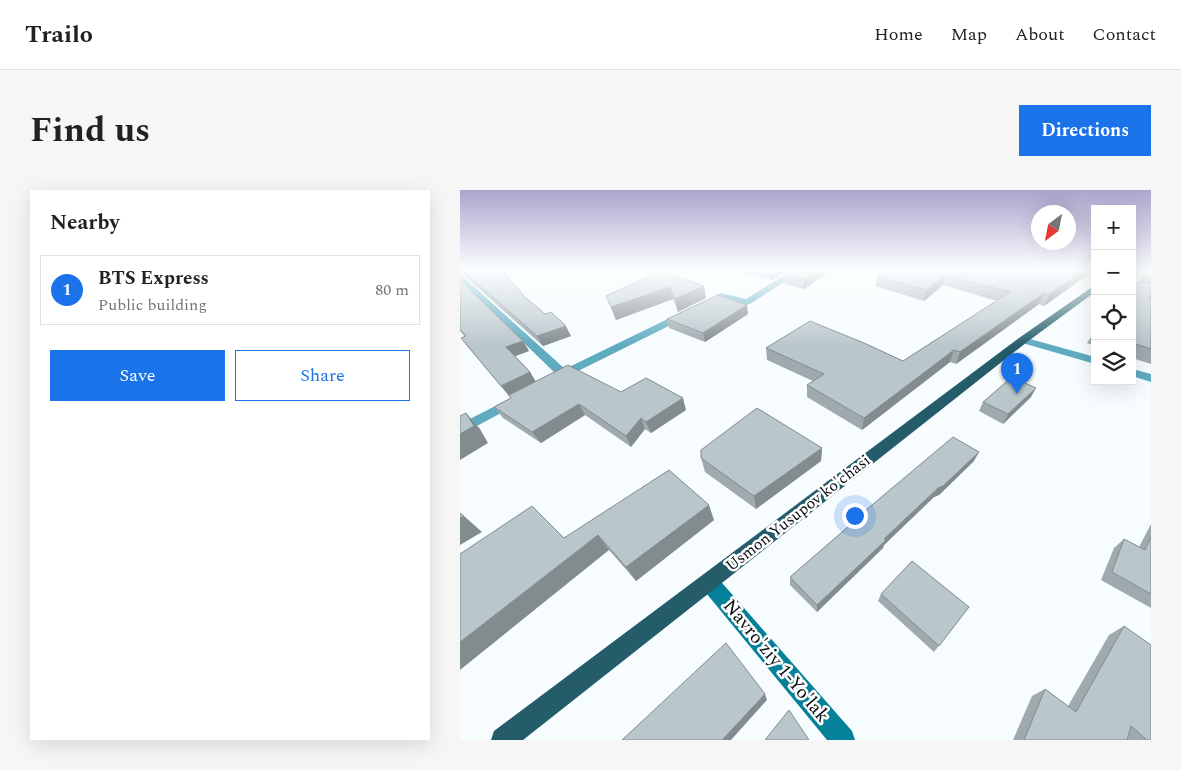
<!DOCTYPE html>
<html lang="en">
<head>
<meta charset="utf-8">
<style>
	body { margin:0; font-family:Spectral,serif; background:#f6f6f6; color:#222 }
	.controls { position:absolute; right:15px; top:15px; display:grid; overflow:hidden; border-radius:0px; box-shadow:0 5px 20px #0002 }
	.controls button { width:45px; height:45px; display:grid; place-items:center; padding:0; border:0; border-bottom:1px solid #e0e0e0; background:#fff; color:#222; font:25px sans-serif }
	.compass { position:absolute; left:571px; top:15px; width:45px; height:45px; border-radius:50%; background:#fff; box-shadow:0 5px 20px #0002; rotate:212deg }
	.you { position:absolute; left:394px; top:325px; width:18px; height:18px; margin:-12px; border:4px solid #fff; border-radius:50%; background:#1a73e8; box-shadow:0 0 0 8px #1a73e833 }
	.badge { display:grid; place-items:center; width:32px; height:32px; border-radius:50%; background:#1a73e8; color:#fff; font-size:16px; font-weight:700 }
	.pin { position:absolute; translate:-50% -41px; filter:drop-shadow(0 1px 2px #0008) }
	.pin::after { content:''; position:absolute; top:26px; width:18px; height:15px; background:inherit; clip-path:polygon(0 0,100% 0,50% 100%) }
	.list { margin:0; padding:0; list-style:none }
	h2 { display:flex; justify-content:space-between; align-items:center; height:65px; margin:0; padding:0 20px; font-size:21px }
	h2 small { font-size:16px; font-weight:400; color:#767676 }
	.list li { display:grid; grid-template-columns:32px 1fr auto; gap:15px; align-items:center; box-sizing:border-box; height:70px; margin:0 10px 10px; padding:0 10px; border:1px solid #e0e0e0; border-radius:0px }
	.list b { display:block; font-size:19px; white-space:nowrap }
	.list p { margin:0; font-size:16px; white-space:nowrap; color:#767676 }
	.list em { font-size:16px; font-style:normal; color:#767676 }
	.actions { display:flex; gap:10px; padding:15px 20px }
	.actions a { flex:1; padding:11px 0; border:1px solid #1a73e8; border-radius:0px; text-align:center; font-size:18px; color:#1a73e8 }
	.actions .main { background:#1a73e8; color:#fff }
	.icon { flex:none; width:28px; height:28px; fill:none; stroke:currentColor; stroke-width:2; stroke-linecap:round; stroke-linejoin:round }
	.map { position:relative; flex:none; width:691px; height:550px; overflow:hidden; border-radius:0px }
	header { display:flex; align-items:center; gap:30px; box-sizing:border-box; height:70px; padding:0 25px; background:#fff; border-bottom:1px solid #e0e0e0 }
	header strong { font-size:24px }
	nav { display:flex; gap:28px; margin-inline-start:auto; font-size:18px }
	.intro { display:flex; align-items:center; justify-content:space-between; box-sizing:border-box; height:120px; padding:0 30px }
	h1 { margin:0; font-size:35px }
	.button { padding:12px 22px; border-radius:0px; background:#1a73e8; color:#fff; font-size:18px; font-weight:700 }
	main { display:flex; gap:30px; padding:0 30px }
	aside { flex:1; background:#fff; border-radius:0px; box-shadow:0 5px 20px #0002 }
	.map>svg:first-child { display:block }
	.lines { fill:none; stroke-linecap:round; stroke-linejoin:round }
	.street { fill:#5fabc0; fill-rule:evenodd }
	.secondary { fill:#058099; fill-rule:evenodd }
	.primary { fill:#255c6a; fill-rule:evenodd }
	.wall { fill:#9faaaf }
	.shaded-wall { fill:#828b8e }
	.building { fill:#b9c6cb; stroke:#828b8e }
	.labels { text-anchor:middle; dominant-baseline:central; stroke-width:5; stroke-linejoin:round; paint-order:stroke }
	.street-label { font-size:16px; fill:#080c0e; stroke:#fff }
	.near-street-label { font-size:19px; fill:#080c0e; stroke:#fff }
</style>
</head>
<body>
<header>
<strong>Trailo</strong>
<nav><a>Home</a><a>Map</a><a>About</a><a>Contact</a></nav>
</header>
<div class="intro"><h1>Find us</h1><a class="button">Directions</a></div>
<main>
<aside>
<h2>Nearby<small></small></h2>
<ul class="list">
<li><span class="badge">1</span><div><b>BTS Express</b><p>Public building</p></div><em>80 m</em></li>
</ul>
<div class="actions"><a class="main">Save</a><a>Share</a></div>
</aside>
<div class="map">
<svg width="691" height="550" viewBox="0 0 691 550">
	<rect width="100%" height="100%" fill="#f7fcfe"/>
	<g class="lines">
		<path class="street" d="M334 79H344L290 114 287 115 265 108 96 192 90 188 96 184 0 91V84L105 179 261 103 286 109Z
			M563 147 635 167V174L559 152 558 150 559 148Z
			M672 179 691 184V192L672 186Z
			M53 207 58 208 59 211 58 214 0 245V234Z"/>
		<path class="secondary" d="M249 383 256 386 392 541 395 550H367L242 398 239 392 242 386Z"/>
		<path class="primary" d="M635 95V102L567 152 63 550H31L34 541 559 148Z"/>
	</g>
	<path class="wall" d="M0 79H41L64 106 111 146 83 156 0 82Z
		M270 79H330L312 90Z
		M332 79H373L344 99 325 94V84Z
		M423 79 633 81 584 116 579 114 496 174 490 172 402 240 347 207V195L353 191 307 170 306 158 443 171 537 111 483 95 464 111 415 96 417 86 423 82Z
		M691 79V107L690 108H691V174L672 168V100L679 92 683 86Z
		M201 81 246 108 218 122 213 109 156 130 146 106Z
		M0 90 63 151 69 161 55 166 70 182 76 192 161 202 226 220 191 243 185 239 171 257 125 225 81 253 43 228 34 217 51 208 9 158 1 148 5 147 0 141Z
		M288 124 245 152 209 138 207 129Z
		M635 141V156L627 153Z
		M571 207 543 234 519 221 523 212Z
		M362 258 361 271 296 319 245 282 241 268Z
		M514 271 479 305 474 307 424 355 423 358 357 422 330 395V387L393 332 394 330Z
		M254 330 176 391 149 360 104 348Z
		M691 334V418L641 390 654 358 664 349 679 357Z
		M421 404 509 417 474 462 418 411Z
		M664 436 690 550H553L572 506 585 499 608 516 649 445Z"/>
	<path class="shaded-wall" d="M315 79H330L312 90V81Z
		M359 79H373L344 99V89Z
		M625 79H633V81L584 116 589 105Z
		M486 85 483 95 464 111 466 100Z
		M244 96 246 108 218 122 215 109Z
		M210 97 213 109 156 130 151 117Z
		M584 103 579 114 496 174 500 162Z
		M287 115 288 124 245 152 243 143Z
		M106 136 111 146 83 156 77 146Z
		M63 151 69 161 53 167 46 157Z
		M494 160 490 172 402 240 404 228Z
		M70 182 76 192 49 206 41 196Z
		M576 198 571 207 543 234 548 224Z
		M223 208 226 220 191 243 186 232Z
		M119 214 125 225 81 253 72 242Z
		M6 223 20 239 28 253 0 270V244Z
		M181 228 185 239 171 257 166 246Z
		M362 258 361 271 296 319 294 306Z
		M519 262 514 271 479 305 474 307 424 355 423 358 357 422V415L424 349 478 298Z
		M249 315 254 330 176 391 166 377Z
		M4 326 22 342 0 355V328Z
		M138 345 149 360 0 480V452Z
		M305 504 307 510 271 550H262Z"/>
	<path class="building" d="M1 79H41L64 106 85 124 91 122 106 136 77 146Z
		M305 79H315L312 81Z
		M332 79H359L344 89 325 84Z
		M423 79H625L589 105 584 103 500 162 494 160 404 228 347 195 364 184 306 158 350 131 404 153 443 171 550 102 486 85 466 100 417 86 425 80Z
		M689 79H691V88L683 86Z
		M201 81 244 96 215 109 210 97 151 117 146 106Z
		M0 90 63 151 46 157 70 182 41 196 1 148 6 146 0 139Z
		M678 92 691 94V104L688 107 691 108V159L672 153V100Z
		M258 105 287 115 243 143 207 129Z
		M108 175 161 202 186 188 223 208 186 232 181 228 166 246 119 214 72 242 34 217 51 208 49 205Z
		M552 187 576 198 548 224 523 212Z
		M297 218 362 258 294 306 241 268V260Z
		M6 223 14 236 0 244V226Z
		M493 247 519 262 483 296 478 298 424 349 426 350 357 415 330 387 395 331 394 330Z
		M209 280 249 315 166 377 138 345 0 452V364L72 316 104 348Z
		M0 323 4 326 0 328Z
		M691 347V404L652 382 664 349 685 360Z
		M452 371 509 417 479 456 421 404Z
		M664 436 691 455V548L690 550H687L671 536 667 550H564L585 499 616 522Z
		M266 453 305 504 262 550H162Z
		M329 520 349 550H305Z"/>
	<linearGradient id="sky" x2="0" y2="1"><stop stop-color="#aba5cd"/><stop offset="0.51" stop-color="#fbfeff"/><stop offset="1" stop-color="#fbfeff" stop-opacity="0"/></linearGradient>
	<rect width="691" height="156" fill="url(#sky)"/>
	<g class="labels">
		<g class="street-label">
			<text transform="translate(338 323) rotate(-38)">Usmon Yusupov ko'chasi</text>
		</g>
		<g class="near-street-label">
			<text transform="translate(316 471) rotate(50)">Navro'ziy 1-Yo'lak</text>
		</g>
	</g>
</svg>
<div class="controls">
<button>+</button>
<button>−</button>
<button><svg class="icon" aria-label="locate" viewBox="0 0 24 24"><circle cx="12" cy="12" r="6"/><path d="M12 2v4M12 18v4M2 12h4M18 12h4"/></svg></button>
<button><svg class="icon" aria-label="layers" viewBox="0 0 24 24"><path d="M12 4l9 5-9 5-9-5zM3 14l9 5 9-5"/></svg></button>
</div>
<svg class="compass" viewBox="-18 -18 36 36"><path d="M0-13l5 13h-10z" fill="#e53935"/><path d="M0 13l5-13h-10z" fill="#767676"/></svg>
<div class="you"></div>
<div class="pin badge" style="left:557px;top:204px">1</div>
</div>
</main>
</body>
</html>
